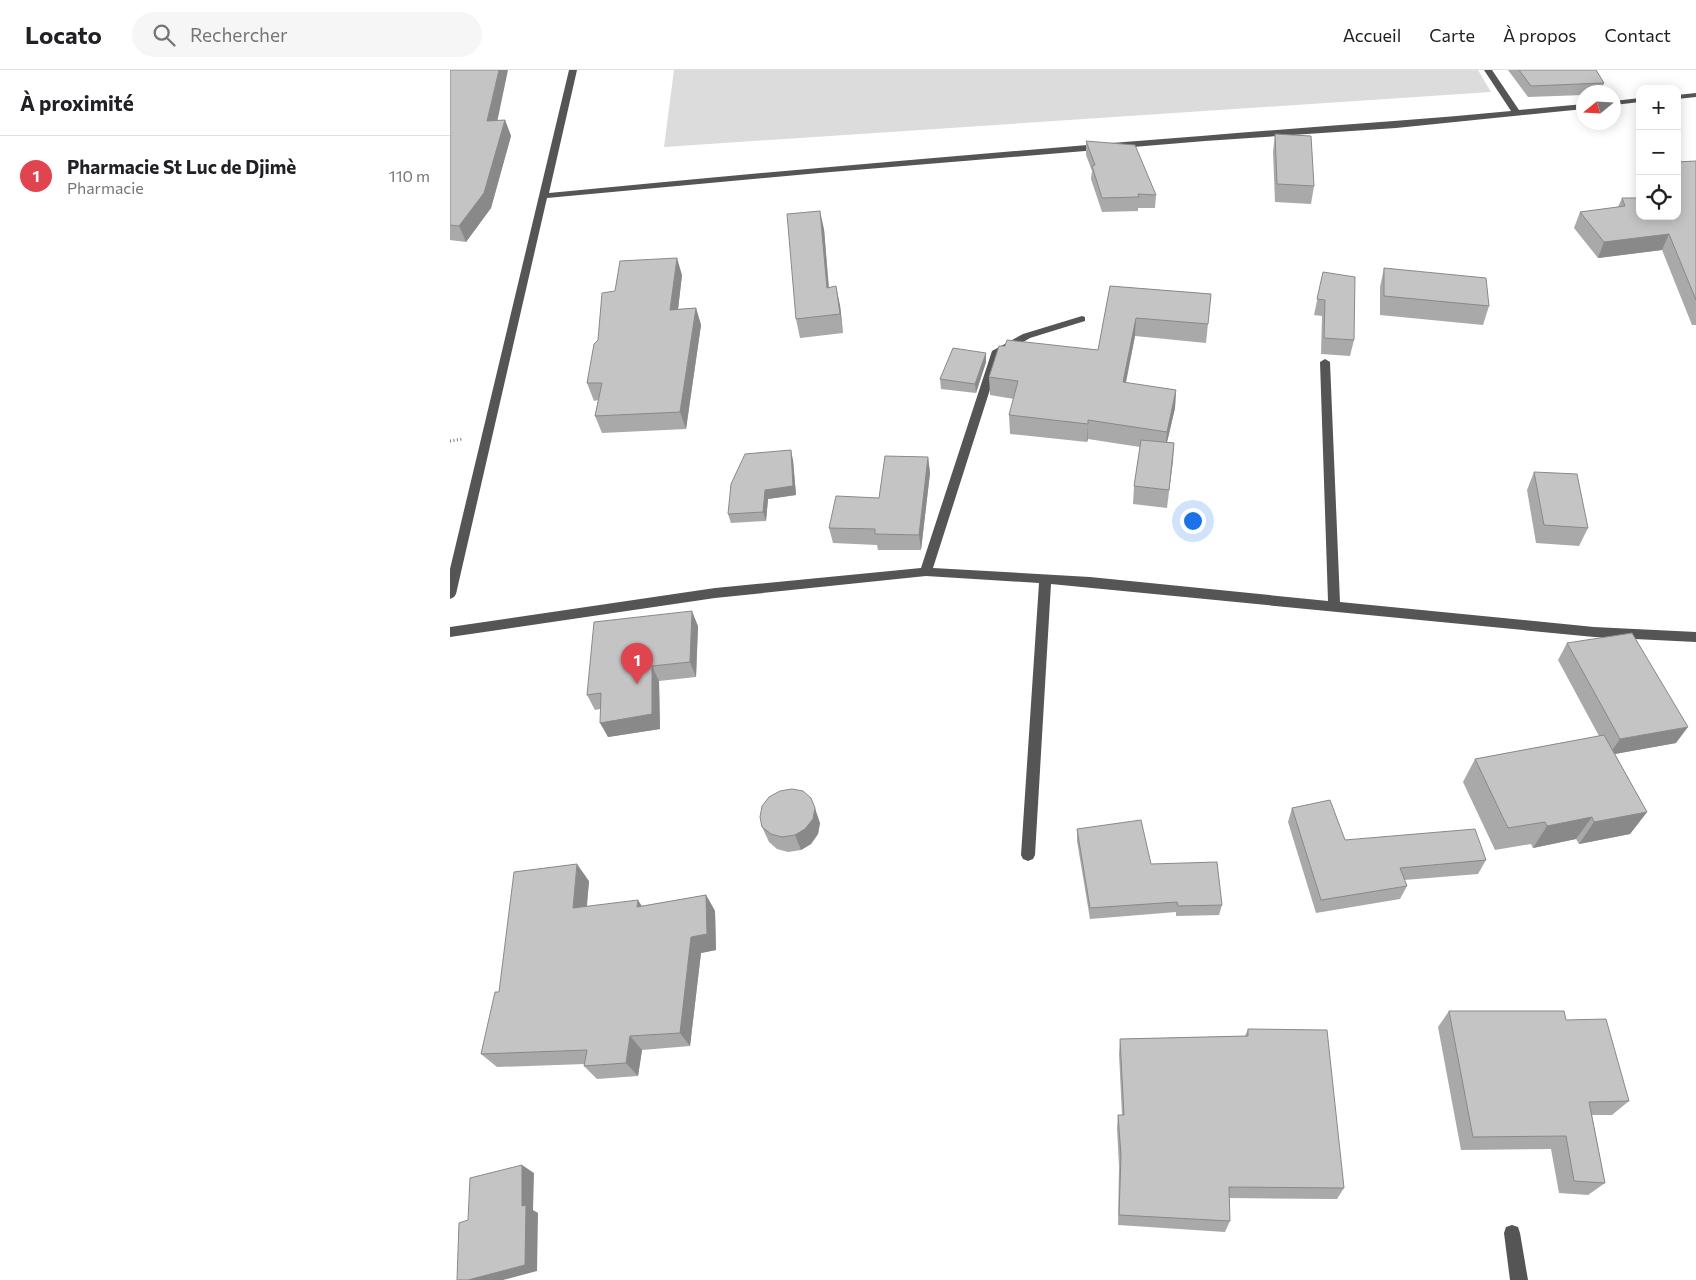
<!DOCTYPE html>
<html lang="fr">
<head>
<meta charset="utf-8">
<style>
	body { margin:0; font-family:Commissioner,sans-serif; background:#f6f6f6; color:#202124 }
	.controls { position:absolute; right:15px; top:15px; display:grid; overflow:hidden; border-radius:10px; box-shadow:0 2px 12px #0003 }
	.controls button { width:45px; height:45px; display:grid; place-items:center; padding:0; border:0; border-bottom:1px solid #e0e0e0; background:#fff; color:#202124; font:25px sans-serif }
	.compass { position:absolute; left:1126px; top:15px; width:45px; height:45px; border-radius:50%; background:#fff; box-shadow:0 2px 12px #0003; rotate:252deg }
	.you { position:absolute; left:742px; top:450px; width:18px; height:18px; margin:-12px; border:4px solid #fff; border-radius:50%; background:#1a73e8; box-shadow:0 0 0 8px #1a73e833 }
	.badge { display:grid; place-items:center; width:32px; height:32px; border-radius:50%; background:#000; color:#fff; font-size:16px; font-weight:700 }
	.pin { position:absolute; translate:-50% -41px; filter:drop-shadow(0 1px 2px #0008) }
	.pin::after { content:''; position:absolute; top:26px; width:18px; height:15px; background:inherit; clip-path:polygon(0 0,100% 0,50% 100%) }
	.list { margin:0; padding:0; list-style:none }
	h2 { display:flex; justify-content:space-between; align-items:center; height:65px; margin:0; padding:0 20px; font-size:21px }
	h2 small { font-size:16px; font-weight:400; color:#757577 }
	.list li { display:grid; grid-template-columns:32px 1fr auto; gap:15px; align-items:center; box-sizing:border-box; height:80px; padding:0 20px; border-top:1px solid #e0e0e0 }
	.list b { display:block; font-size:19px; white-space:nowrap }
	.list p { margin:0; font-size:16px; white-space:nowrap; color:#757577 }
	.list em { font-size:16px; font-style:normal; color:#757577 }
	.icon { flex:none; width:28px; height:28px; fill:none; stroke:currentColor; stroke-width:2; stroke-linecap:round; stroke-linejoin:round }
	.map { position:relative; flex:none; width:1246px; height:1210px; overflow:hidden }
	header { display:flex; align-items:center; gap:30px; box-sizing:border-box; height:70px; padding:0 25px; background:#fff; border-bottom:1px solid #e0e0e0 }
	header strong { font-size:24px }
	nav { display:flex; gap:28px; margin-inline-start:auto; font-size:18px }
	.search { width:350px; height:45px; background:#f6f6f6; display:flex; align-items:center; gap:12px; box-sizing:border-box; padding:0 18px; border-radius:28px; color:#757577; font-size:19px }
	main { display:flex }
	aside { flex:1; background:#fff }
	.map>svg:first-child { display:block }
	.green { fill:#dcdcdc }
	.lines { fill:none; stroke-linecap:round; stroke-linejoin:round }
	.path { stroke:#777; stroke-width:3; stroke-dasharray:1 2.5; stroke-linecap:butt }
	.minor { fill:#555; fill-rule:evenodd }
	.wall { fill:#a9a9a9 }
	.shaded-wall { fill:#898989 }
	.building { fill:#c4c4c4; stroke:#898989 }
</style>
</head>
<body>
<header>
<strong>Locato</strong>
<div class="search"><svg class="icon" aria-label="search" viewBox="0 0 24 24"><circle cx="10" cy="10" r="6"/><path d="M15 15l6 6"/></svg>Rechercher</div>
<nav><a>Accueil</a><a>Carte</a><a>À propos</a><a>Contact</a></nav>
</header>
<main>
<aside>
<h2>À proximité<small></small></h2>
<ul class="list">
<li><span class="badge" style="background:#e0444e">1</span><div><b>Pharmacie St Luc de Djimè</b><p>Pharmacie</p></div><em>110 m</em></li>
</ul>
</aside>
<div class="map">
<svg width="1246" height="1210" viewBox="0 0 1246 1210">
	<rect width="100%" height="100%" fill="#fff"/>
	<path class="green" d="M224 0H1028L1041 22 214 77Z"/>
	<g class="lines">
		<path class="path" d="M0 371 12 369"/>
		<path class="minor" d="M119 0H127L99 123C316 102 534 83 751 66 855 57 958 51 1061 41L1034 0H1042L1069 40 1134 34V39L946 58 755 71 369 103 97 128 6 524 4 527 0 529V499Z
			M1246 23V27L1227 29V25Z
			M1190 28V32L1164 35V31Z
			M632 246 635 247V251L580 268 551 285 483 498 640 507 878 531 870 292 875 289 880 292 890 532 1144 557 1246 562V572L1144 567 601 514 585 785 583 789 578 791 573 789 571 785 589 513 476 506 265 528 0 567V557L265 518 471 498 542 281 573 264Z
			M1062 1155 1068 1157 1070 1163 1078 1210H1060L1054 1163 1056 1157Z"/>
	</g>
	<path class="wall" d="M0 0 47 51 55 50 61 66 41 138 16 172 0 170Z
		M1058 0H1146L1154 13 1151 22H1134V25L1078 27Z
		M825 64 864 116 861 134 825 132 823 82Z
		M636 71 706 125 705 138H688V141L652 142 641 109 642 101 636 85Z
		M1246 91V255H1242L1212 180 1148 188 1124 158 1130 142 1168 137 1172 128 1227 146Z
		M374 159 379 217 390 235 393 263 350 268 346 249Z
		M934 198 1039 236 1033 255 930 245V217Z
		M873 202 904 270 900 286 871 284 872 246 864 245Z
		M232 205 228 239 246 238 251 255 236 359 152 363 145 346 148 330 144 331 137 313 148 270 165 221Z
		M660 216 761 224 756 273 685 266 676 313 726 320 725 338 717 372 724 373 717 438 683 434 684 416 690 377 638 369 637 372 560 364 559 345 564 329 540 325 539 307 555 276 648 280Z
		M536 292 526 323 491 319 490 309Z
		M478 387 480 403 471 480H428L427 475 383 473 379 458 429 428Z
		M343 390 346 425 318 429 316 451 281 453 278 444Z
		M1084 402 1138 458 1129 476 1086 473 1077 420Z
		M248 556 246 607 209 611 210 659 158 667 150 639 145 640 137 625Z
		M1117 573 1226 673 1165 684 1197 742 1180 764 1129 774 1126 769 1083 778 1081 774 1045 780 1013 712 1025 689 1149 666 1108 590Z
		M842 738 895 770 1036 790 1028 804 954 810 957 816 950 829 866 843 838 752Z
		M370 753 368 764 361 774 351 780 338 782 327 779 319 772 312 757Z
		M627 759 701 794 772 835 769 845 726 846V842L640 849 627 771Z
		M139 811 137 836H192L256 825 265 841 266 880 251 883 240 976 192 980 188 1006 147 1009 134 996 135 994 47 997 31 984 49 922Z
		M999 941 1116 950 1179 1031 1162 1045H1142L1155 1113 1138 1125 1109 1123 1101 1079 1011 1080 988 957Z
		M798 959 894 1118 887 1129 779 1128 780 1151 775 1162 668 1155 669 1096 667 1058 668 1045H672L669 984 670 969 795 966Z"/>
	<path class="shaded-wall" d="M49 0H58L44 67 37 51Z
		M55 50 61 66 41 138 16 172 9 156Z
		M370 141 374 159 380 236 377 218Z
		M1219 164 1212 180 1148 188 1154 172Z
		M227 188 232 205 226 257 220 240Z
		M386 216 390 235 393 263 390 244Z
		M246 238 251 255 236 359 230 342Z
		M686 248 685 266 672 330 673 312Z
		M536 283V292L526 323 525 314Z
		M726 320 725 338 715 381 717 362Z
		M638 350V369L637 372 638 354Z
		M724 373 723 391 717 438 719 420Z
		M341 380 343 390 346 425 318 429 316 451 313 442 315 420Z
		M478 387 480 403 471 480 469 465Z
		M242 541 248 556 246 607 240 592Z
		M202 596 209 611 210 659 158 667 150 653Z
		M1238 657 1226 673 1159 685 1170 669Z
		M365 738 370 753 368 764 361 774 351 780 345 765Z
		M1197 742 1180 764 1129 774 1144 752Z
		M1142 747 1126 769 1083 778 1097 756Z
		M127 794 139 811 135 854 123 838Z
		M256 825 265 841 266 880 251 883 240 976 230 963 241 867Z
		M188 830 198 846 187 837Z
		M180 966 192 980 188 1006 176 993Z
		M72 1095 84 1103 83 1140 88 1143 87 1201 53 1210H18L72 1136Z"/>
	<path class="building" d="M0 0H49L37 51 55 50 34 123 9 156 0 155Z
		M1069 0H1146L1154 13 1081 16Z
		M825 64 861 66 864 116 827 114Z
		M636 71 685 75 706 125 688 124 689 127 652 128 642 96 645 95Z
		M1246 91V230L1219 164 1154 172 1130 142 1175 136 1172 128H1190V146H1227V92Z
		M370 141 377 218 386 216 390 244 346 249 337 144Z
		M227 188 220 240 246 238 230 342 145 346 152 313H137L144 274 148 270 152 223 165 221 170 191Z
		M934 198 1036 208 1039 236 934 226Z
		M873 202 905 207 904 270 874 268 875 230 867 229Z
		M660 216 761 224 758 254 686 248 673 312 726 320 717 362 638 350V354L559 345 568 311 539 307 549 276H555L557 270 648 280Z
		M503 278 536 283 525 314 490 309Z
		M691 370 724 373 719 420 684 416Z
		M341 380 343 416 315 420 313 442 278 444 281 414 295 384Z
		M435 386 478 387 469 465 425 464V459L379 458 386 426 429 428Z
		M1084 402 1127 404 1138 458 1094 455Z
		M242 541 240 592 202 596V644L150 653 151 623 137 625 144 552Z
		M1182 563 1238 657 1170 669 1117 573Z
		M1154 665 1197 742 1144 752 1142 747 1097 756 1095 752 1058 758 1025 689Z
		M342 719 353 721 361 728 365 738 363 749 355 759 345 765 332 767 321 764 312 757 310 747 312 736 319 727 330 721Z
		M880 730 895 770 1025 759 1036 790 950 798 957 816 871 830 842 738Z
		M691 750 701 794 767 792 772 835 728 836 727 832 640 838 627 759Z
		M127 794 123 838 188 830 187 837 256 825 257 864 241 867 230 963 180 966 176 993 134 996 137 980 31 984 45 922H49L64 802Z
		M999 941H1114L1116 950 1156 949 1179 1031 1139 1032 1155 1113 1124 1111 1116 1066 1023 1067Z
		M798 959 877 960 894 1118 779 1117 780 1151 669 1145 671 1085 668 1045H674L670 969 798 966Z
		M72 1095V1136L76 1135 75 1195 18 1210H7L9 1153 18 1150 20 1108Z"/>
</svg>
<div class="controls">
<button>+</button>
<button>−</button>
<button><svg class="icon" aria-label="locate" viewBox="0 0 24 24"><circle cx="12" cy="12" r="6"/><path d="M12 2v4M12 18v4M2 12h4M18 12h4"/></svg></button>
</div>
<svg class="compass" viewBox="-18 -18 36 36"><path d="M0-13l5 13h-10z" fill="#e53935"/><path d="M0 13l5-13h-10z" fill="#757577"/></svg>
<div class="you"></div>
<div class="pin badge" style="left:187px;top:614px;background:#e0444e">1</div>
</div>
</main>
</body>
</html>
